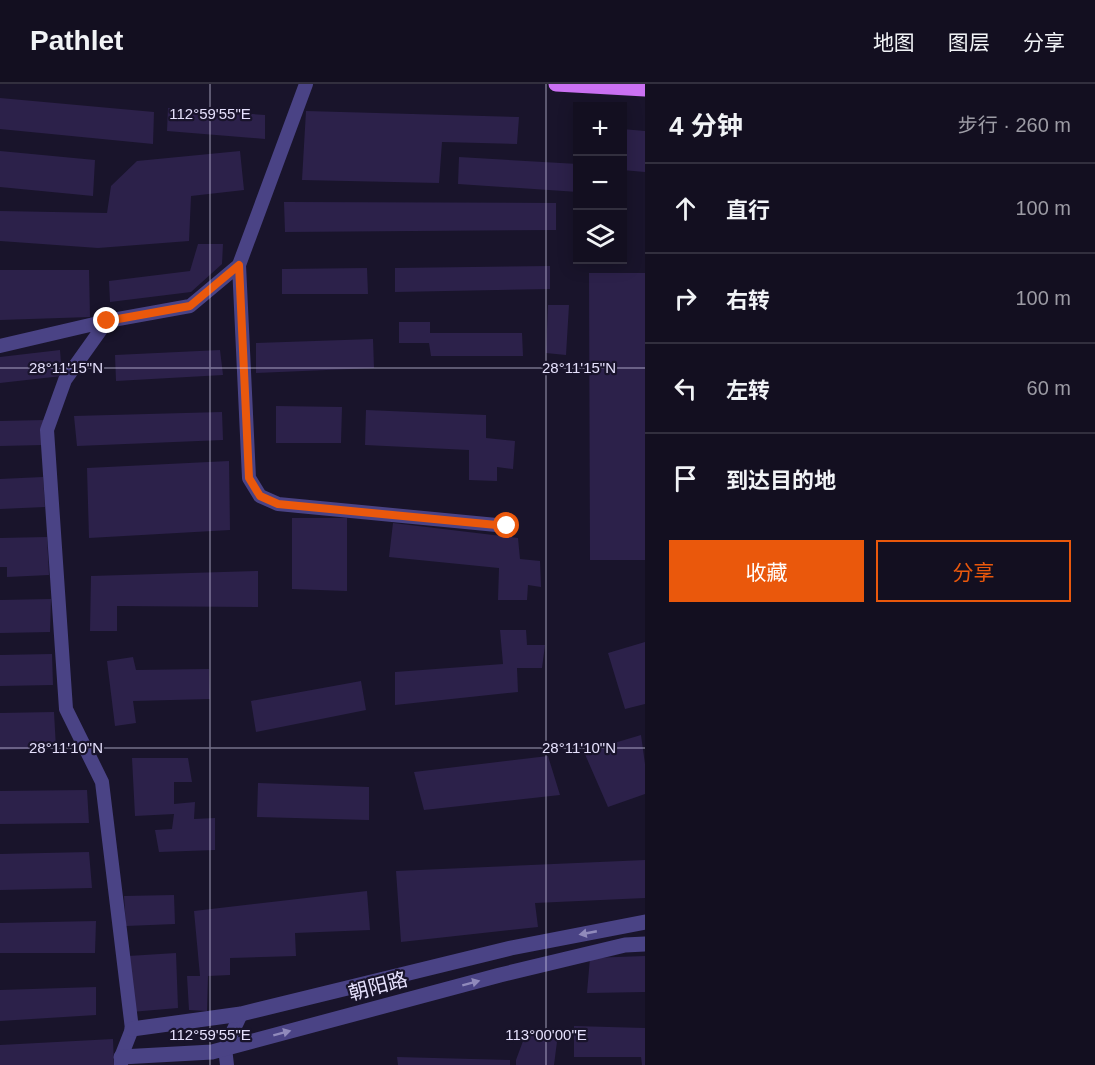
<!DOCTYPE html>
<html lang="zh">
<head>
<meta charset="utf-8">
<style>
	body { margin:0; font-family:Arial,"Noto Sans SC",sans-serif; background:#201d2d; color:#f1f3f6 }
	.controls { position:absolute; right:18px; top:18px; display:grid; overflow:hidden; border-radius:0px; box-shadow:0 3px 15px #0003 }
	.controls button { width:54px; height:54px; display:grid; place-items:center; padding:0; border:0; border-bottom:2px solid #322f3e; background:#130f20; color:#f1f3f6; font:30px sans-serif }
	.stop { position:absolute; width:18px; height:18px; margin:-14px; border:4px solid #ea580c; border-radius:50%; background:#fff }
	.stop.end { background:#ea580c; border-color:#fff; box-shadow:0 2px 6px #0008 }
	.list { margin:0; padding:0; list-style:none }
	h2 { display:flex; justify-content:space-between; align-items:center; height:78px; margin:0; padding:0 24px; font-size:26px }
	h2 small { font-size:20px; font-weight:400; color:#9d9ca5 }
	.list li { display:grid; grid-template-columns:39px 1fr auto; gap:18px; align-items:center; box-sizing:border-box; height:90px; padding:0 24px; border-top:2px solid #322f3e }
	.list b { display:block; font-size:22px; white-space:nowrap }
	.list em { font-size:20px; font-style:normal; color:#9d9ca5 }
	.actions { display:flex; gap:12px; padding:18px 24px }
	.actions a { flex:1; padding:14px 0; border:2px solid #ea580c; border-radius:0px; text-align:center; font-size:21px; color:#ea580c }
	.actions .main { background:#ea580c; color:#fff }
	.icon { flex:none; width:33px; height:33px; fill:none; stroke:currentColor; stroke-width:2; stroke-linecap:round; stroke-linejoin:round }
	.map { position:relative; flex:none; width:645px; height:981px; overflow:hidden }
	header { display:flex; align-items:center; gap:36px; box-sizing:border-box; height:84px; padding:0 30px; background:#130f20; border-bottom:2px solid #322f3e }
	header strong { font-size:28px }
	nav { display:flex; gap:33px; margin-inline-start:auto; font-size:21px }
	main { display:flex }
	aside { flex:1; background:#130f20 }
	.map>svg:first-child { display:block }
	.building { fill:#2c214a }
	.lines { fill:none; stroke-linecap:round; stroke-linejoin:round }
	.minor { stroke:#4a4385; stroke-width:14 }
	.tertiary { stroke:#4a4385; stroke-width:15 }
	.primary { stroke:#cb71f3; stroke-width:15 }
	.oneway { fill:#908abb }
	.route { stroke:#ea580c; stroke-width:8 }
	.ticks { fill:none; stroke:#e5e0fc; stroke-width:1.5; stroke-opacity:0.45 }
	.labels { text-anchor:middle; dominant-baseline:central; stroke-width:4.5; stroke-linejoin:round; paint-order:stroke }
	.street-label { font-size:20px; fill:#e5e0fc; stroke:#19142b }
	.ticks-label { font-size:15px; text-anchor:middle; fill:#e5e0fc; stroke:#19142b; stroke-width:4.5; stroke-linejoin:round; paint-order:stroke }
</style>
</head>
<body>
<header>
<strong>Pathlet</strong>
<nav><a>地图</a><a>图层</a><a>分享</a></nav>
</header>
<main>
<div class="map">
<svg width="645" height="981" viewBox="0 0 645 981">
	<rect width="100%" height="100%" fill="#19142b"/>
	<path class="building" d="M0 14 154 28 153 60 0 45Z
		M168 24 265 31V55L167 47Z
		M306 27 519 33 517 60 442 58 439 99 302 96Z
		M622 45 645 47V88L622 86Z
		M0 67 95 76 93 112 0 103Z
		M240 67 244 106 191 112 189 157 98 164 0 157V127L107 129 111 102 137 77Z
		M459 73 578 80V108L458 100Z
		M284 118 556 119V146L285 148Z
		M198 160H223L222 180 191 208 110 218 109 197 190 187Z
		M550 182V205L395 208V184Z
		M367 184 368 210H282V185Z
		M0 186H89L90 233 0 236Z
		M589 189H645V476H590Z
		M548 221H569L566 271 546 269Z
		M399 238H430V249H522L523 272H431L429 259H399Z
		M373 255 374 284 256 289V259Z
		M60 266 62 292 0 299V273Z
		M220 266 223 291 116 297 115 271Z
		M276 322 342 323 341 359H276Z
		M366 326 486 331V354L515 357 513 385 497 383V397L469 396V366L365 361Z
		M222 328 223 356 77 362 74 332Z
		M45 336 44 361 0 362V337Z
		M229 377 230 446 89 454 87 384Z
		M43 393 45 423 0 425V395Z
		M292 434H347V507L292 505Z
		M393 439 518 454 520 475 540 477 541 503 528 501 527 516H498L499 484 389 473Z
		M47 453 49 491 7 493V483H0V454Z
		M258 487V523L117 522V547H90L91 492Z
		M51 515 50 548 0 549V516Z
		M500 546H526L527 561H545L542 584H517L518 608 395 621V588L503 580Z
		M645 558V620L625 625 608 569Z
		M52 570 53 601 0 602V571Z
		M133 573 136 586 209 585 210 615 133 617 136 639 115 642 107 577Z
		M361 597 366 626 256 648 251 617Z
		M54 628 56 664 0 666V629Z
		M641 651 645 680V710L608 723 584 668Z
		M548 672 560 711 424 726 414 688Z
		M132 674H188L192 698H174V720L195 718 194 735 215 734V766L159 768 155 746 172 745 174 730 135 732Z
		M258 699 369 703V736L257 733Z
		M87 706 89 739 0 740V707Z
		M89 768 92 804 0 806V770Z
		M645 776V814L535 819 538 843 401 858 396 787Z
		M367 807 370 846 295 849 296 872 230 874V891L208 892 207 927 189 926 187 892H200L194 827Z
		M174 811 175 840 126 842 124 812Z
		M96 837 95 869H0V839Z
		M176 869 178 924 131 928 128 872Z
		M645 872V908L587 909 590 874Z
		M96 903V931L0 937V906Z
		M574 942 645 944V981H642L641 973H574Z
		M526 949 558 950 554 981H516V976Z
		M113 955 114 981H0V961Z
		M397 973 510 976V981H398Z"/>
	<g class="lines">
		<path class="minor" d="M239 181 249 394 260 412 278 420 507 442
			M0 262 107 237
			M121 981V973L132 945 102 698 66 625 47 346 65 296 107 237 190 222 239 181 306 0
			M227 981 225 964 241 930"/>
		<path class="tertiary" d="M132 945 241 930 511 864 645 838
			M121 973 212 968 500 891 625 861 645 860"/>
		<path class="primary" d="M556 0 645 5"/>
	</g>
	<defs><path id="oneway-solid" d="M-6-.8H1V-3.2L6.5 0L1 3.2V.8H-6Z" transform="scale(1.5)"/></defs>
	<g class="oneway">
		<use href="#oneway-solid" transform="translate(588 849) rotate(169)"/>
		<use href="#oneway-solid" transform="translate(471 899) rotate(-15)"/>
		<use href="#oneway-solid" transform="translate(282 949) rotate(-15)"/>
	</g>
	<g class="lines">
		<path class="route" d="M107 237 190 222 239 181 249 394 260 412 278 420 507 442"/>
	</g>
	<path class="ticks" d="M210 0V981M546 0V981M0 284H645M0 664H645"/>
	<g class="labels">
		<g class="street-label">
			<text transform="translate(378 902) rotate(-15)">朝阳路</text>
		</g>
	</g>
	<g class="ticks-label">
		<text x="210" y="35">112°59'55"E</text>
		<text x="66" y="289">28°11'15"N</text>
		<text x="579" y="289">28°11'15"N</text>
		<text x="66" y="669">28°11'10"N</text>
		<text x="579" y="669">28°11'10"N</text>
		<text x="210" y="956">112°59'55"E</text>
		<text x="546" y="956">113°00'00"E</text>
	</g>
</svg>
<div class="controls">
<button>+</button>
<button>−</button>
<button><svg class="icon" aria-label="layers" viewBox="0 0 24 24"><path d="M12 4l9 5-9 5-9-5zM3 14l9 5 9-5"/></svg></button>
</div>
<div class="stop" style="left:507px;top:442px"></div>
<div class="stop end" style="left:107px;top:237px"></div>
</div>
<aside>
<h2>4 分钟<small>步行 · 260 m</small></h2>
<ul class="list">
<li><svg class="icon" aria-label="ahead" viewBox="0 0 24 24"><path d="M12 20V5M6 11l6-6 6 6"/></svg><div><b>直行</b></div><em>100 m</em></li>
<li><svg class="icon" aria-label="right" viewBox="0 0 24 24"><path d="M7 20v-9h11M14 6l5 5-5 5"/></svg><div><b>右转</b></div><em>100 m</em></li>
<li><svg class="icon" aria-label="left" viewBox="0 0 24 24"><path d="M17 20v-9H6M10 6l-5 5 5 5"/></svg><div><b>左转</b></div><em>60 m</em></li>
<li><svg class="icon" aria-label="arrive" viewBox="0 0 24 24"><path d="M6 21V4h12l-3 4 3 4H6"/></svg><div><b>到达目的地</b></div></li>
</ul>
<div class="actions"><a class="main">收藏</a><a>分享</a></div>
</aside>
</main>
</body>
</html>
